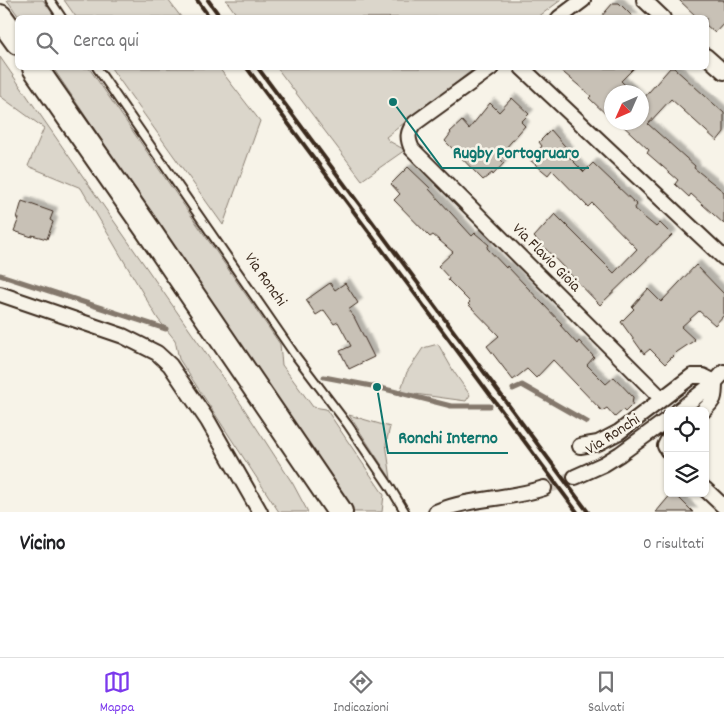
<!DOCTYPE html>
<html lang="it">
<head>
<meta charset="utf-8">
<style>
	body { margin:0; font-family:Dekko,sans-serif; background:#f2f2f2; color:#202124 }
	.controls { position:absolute; right:15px; bottom:15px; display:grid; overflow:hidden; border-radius:8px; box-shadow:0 1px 4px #0004 }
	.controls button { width:45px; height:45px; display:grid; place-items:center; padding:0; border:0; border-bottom:1px solid #e0e0e0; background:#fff; color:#202124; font:25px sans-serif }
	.compass { position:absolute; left:604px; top:85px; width:45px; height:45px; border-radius:50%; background:#fff; box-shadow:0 1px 4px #0004; rotate:225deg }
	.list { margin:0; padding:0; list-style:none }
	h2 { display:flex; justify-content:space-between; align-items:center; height:65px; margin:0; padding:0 20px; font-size:21px }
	h2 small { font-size:16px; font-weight:400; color:#757577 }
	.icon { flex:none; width:28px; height:28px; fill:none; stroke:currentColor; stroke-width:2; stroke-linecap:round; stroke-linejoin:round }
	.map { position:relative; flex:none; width:724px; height:512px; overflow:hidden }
	.search { position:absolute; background:#fff; box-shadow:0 1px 4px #0004; left:15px; right:15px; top:15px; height:55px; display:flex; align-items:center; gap:12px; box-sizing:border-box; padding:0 18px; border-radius:8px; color:#757577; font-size:19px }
	.sheet { height:145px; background:#fff }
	nav { display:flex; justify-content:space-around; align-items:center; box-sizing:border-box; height:70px; border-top:1px solid #e0e0e0; background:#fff; font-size:14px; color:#757577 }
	nav a { display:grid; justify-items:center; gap:2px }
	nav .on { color:#7c3aed }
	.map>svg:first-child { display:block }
	.green { fill:#dbd6cb; stroke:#8b8074 }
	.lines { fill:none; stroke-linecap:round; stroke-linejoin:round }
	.stream { stroke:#84786c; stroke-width:5 }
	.building { fill:#c8c1b6; stroke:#3b2a1e; filter:url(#shadow) }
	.minor-tunnel { stroke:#d1cbc0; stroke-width:14; stroke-dasharray:14 7; stroke-linecap:butt }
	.service-casing { stroke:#3b2a1e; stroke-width:11 }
	.minor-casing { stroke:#3b2a1e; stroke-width:18 }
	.trunk-casing { stroke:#3b2a1e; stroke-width:28 }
	.service { stroke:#f7f3e8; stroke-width:7 }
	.minor { stroke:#f7f3e8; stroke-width:14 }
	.trunk { stroke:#f7f3e8; stroke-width:24 }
	.rail { stroke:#3b2a1e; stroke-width:4 }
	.labels { text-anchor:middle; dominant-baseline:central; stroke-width:5; stroke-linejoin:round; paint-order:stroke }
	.street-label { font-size:16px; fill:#3b2a1e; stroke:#f7f3e8 }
	.leader { fill:none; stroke:#0f766e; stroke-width:2 }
	.callout-dot { fill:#0f766e; stroke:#f7f3e8; stroke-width:2 }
	.callout-label { font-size:18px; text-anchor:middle; font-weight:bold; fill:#0f766e; stroke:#f7f3e8; stroke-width:5; stroke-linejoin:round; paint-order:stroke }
</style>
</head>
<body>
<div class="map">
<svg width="724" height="512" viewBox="0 0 724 512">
	<defs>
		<filter id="shadow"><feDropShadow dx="4.5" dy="-4.5" stdDeviation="1" flood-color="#0004"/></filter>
	</defs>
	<rect width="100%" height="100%" fill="#f7f3e8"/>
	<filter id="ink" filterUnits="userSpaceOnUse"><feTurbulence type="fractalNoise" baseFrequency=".02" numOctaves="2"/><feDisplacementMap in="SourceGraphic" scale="10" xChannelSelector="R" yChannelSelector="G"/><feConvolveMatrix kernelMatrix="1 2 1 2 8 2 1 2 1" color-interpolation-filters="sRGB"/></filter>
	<g filter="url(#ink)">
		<path class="green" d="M7 0H43L55 17H19Z
			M64 0H168L181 17H76Z
			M226 0H561L538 17 239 18Z
			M0 57 241 404 293 484 308 512H279L179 359 175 340 158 319 81 188 28 166 44 128 0 96Z
			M53 68H89L280 344 282 365 313 407 326 409 384 495 382 512H353Z
			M111 68H219L260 121 223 225Z
			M277 68H475L386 137 389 141 405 150 362 180Z
			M438 344 454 372 470 395 466 401 400 392 407 372 423 348Z
			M349 415 390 427 386 443 391 479Z"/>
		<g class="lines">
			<path class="stream" d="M0 275 166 329
				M324 377 377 387 451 406H490
				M513 389 522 385 587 422"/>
		</g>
		<path class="building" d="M679 0H724V23L715 33 706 25V18H698Z
			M613 3H619L634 18H600Z
			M558 68H634L621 81 632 92H612V120L589 98 591 96Z
			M670 68H674L724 113V132L717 141 671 99 648 124 695 166 694 168 724 192V224L691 194 689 197 675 184 678 180 647 153 649 150 619 122H642V100Z
			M512 98 529 114 521 122 525 126 498 157 504 163 493 175 492 173 483 180 445 141 451 133 450 132 462 121 469 129 490 103 499 112Z
			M551 130 569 151 566 154 584 172 593 163 637 205 634 209 656 227 660 223 672 235 600 305 534 237 555 214 614 273 637 249 592 203 588 207 552 170 548 175 530 160 542 146 539 142Z
			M408 167 430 188 429 189 472 236 475 233 489 245 487 248 506 268 507 266 543 304 562 324 560 325 577 344 579 341 594 357 587 365 606 384 614 377 633 397 632 405 625 412 623 410 615 417 607 408 602 411 553 360 536 378 527 369 513 380 487 346 499 336 468 304 470 302 448 280 449 278 438 266 453 252 433 235 430 237 394 200 400 194 391 184Z
			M22 201 53 212 50 220 53 222 47 239 32 235V237L14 231 19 218H17Z
			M696 265 724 294V315L715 325 699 311 681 327 695 340 677 352 665 364 650 349 644 354 621 322 634 309 632 307 648 289 661 302Z
			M330 283 335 290 345 283 358 303 348 310 354 317 374 357 349 369 340 351 351 346 338 322 334 324 324 310 316 315 306 300Z
			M672 493H674L693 512H656Z"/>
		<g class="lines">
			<path class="minor-tunnel" d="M544 488 575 477"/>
			<g class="service-casing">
				<path id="service" d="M50 0 62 18
					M97 68 295 355 348 425 390 487 405 512"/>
			</g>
			<g class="minor-casing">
				<path id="minor" d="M644 0 663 18
					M559 18 583 0
					M706 56 724 72
					M491 68 415 123C407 132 407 138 412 149L662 399
					M522 68 724 258
					M0 294 123 336 157 353 170 365 208 421 260 512
					M678 411 715 382 724 372
					M703 411C715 400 715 398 715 382
					M668 440 665 446 668 451
					M580 446 598 443 619 432 692 376H703L715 382
					M575 477 604 464 620 454 668 419
					M705 489 724 507
					M436 512C471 497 508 500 544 488"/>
			</g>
			<g class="trunk-casing">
				<path id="trunk" d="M0 17 18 42
					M35 68 148 230 340 512"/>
			</g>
			<use href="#service" class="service"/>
			<use href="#minor" class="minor"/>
			<use href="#trunk" class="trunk"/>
			<path class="rail" d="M197 0 210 18
				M208 0 221 18
				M247 68 577 512
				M258 68 588 512"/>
		</g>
	</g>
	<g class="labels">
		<g class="street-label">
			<text transform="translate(546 258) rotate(45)">Via Flavio Gioia</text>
			<text transform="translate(265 280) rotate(55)">Via Ronchi</text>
			<text transform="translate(613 435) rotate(-33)">Via Ronchi</text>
		</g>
	</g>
	<path class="leader" d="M393 102L442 168H589M377 387L388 453H508"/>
	<g class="callout-dot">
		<circle cx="393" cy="102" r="5"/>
		<circle cx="377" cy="387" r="5"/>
	</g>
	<g class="callout-label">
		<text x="516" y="158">Rugby Portogruaro</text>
		<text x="448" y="443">Ronchi Interno</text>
	</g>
</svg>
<div class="controls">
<button><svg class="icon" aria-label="locate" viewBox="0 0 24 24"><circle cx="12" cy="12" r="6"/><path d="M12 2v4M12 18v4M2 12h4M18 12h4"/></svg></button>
<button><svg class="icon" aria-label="layers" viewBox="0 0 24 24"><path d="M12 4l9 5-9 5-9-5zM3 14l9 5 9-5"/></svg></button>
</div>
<svg class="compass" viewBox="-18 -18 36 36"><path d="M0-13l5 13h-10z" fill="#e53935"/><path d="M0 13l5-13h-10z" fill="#757577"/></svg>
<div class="search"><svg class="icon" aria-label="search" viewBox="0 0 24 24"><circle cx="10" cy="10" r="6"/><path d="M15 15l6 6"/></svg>Cerca qui</div>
</div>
<section class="sheet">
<h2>Vicino<small>0 risultati</small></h2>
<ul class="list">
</ul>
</section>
<nav>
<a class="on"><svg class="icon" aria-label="map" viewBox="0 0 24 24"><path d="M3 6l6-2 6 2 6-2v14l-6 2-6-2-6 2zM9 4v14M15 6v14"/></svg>Mappa</a>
<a><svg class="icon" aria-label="directions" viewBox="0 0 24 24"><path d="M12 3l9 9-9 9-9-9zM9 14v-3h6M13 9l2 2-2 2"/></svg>Indicazioni</a>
<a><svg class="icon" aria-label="saved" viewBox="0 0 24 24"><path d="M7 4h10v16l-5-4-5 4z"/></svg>Salvati</a>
</nav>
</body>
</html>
